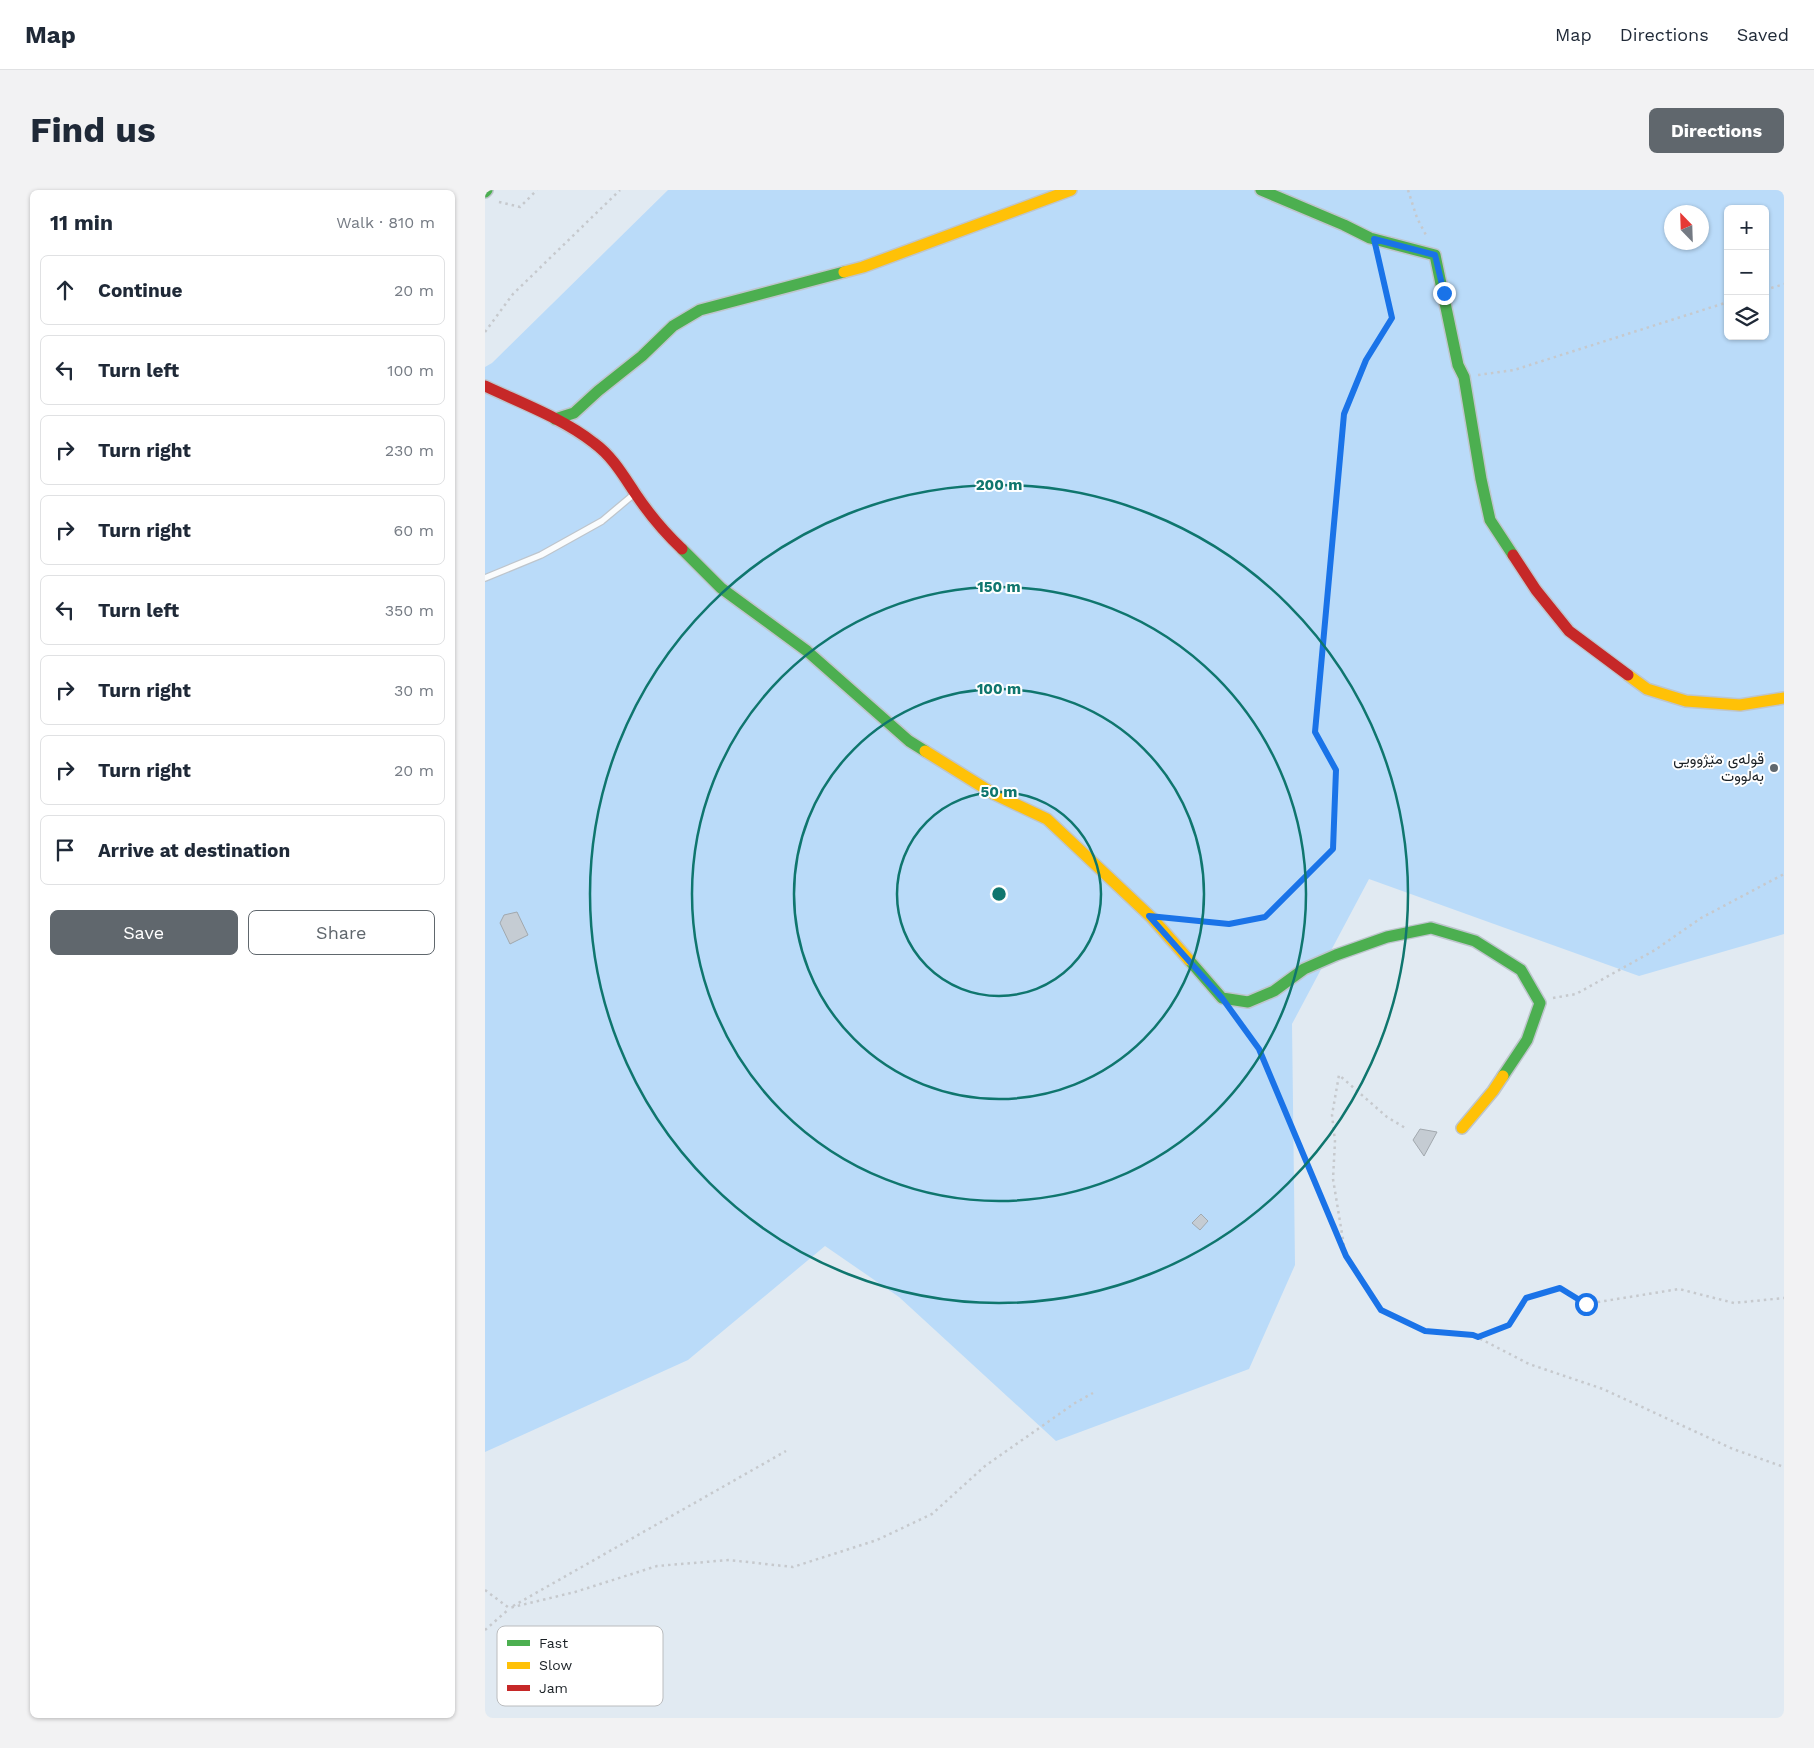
<!DOCTYPE html>
<html lang="en">
<head>
<meta charset="utf-8">
<style>
	body { margin:0; font-family:"Work Sans",Vazirmatn,sans-serif; background:#f2f2f3; color:#1f2937 }
	.controls { position:absolute; right:15px; top:15px; display:grid; overflow:hidden; border-radius:8px; box-shadow:0 1px 4px #0004 }
	.controls button { width:45px; height:45px; display:grid; place-items:center; padding:0; border:0; border-bottom:1px solid #e0e1e3; background:#fff; color:#1f2937; font:25px sans-serif }
	.compass { position:absolute; left:1179px; top:15px; width:45px; height:45px; border-radius:50%; background:#fff; box-shadow:0 1px 4px #0004; rotate:337deg }
	.stop { position:absolute; width:15px; height:15px; margin:-11px; border:4px solid #1a73e8; border-radius:50%; background:#fff }
	.stop.end { background:#1a73e8; border-color:#fff; box-shadow:0 1px 5px #0008 }
	.list { margin:0; padding:0; list-style:none }
	h2 { display:flex; justify-content:space-between; align-items:center; height:65px; margin:0; padding:0 20px; font-size:21px }
	h2 small { font-size:16px; font-weight:400; color:#747a83 }
	.list li { display:grid; grid-template-columns:32px 1fr auto; gap:15px; align-items:center; box-sizing:border-box; height:70px; margin:0 10px 10px; padding:0 10px; border:1px solid #e0e1e3; border-radius:8px }
	.list b { display:block; font-size:19px; white-space:nowrap }
	.list em { font-size:16px; font-style:normal; color:#747a83 }
	.actions { display:flex; gap:10px; padding:15px 20px }
	.actions a { flex:1; padding:11px 0; border:1px solid #60676d; border-radius:8px; text-align:center; font-size:18px; color:#60676d }
	.actions .main { background:#60676d; color:#fff }
	.icon { flex:none; width:28px; height:28px; fill:none; stroke:currentColor; stroke-width:2; stroke-linecap:round; stroke-linejoin:round }
	.map { position:relative; flex:none; width:1299px; height:1528px; overflow:hidden; border-radius:8px }
	header { display:flex; align-items:center; gap:30px; box-sizing:border-box; height:70px; padding:0 25px; background:#fff; border-bottom:1px solid #e0e1e3 }
	header strong { font-size:24px }
	nav { display:flex; gap:28px; margin-inline-start:auto; font-size:18px }
	.intro { display:flex; align-items:center; justify-content:space-between; box-sizing:border-box; height:120px; padding:0 30px }
	h1 { margin:0; font-size:35px }
	.button { padding:12px 22px; border-radius:8px; background:#60676d; color:#fff; font-size:18px; font-weight:700 }
	main { display:flex; gap:30px; padding:0 30px }
	aside { flex:1; background:#fff; border-radius:8px; box-shadow:0 1px 4px #0004 }
	.map>svg:first-child { display:block }
	.green { fill:#badbf9; fill-rule:evenodd }
	.building { fill:#c5ccd3; stroke:#a1a8ae }
	.lines { fill:none; stroke-linecap:round; stroke-linejoin:round }
	.lane-casing { stroke:#bec5cc; stroke-width:8 }
	.fast-casing { stroke:#bec5cc; stroke-width:14 }
	.slow-casing { stroke:#bec5cc; stroke-width:14 }
	.jam-casing { stroke:#bec5cc; stroke-width:14 }
	.path { stroke:#c6c9cd; stroke-width:2.5; stroke-dasharray:2.5 4; stroke-linecap:butt }
	.lane { stroke:#fafcfd; stroke-width:5.5 }
	.fast { stroke:#4caf50; stroke-width:11 }
	.slow { stroke:#ffc107; stroke-width:11 }
	.jam { stroke:#c62828; stroke-width:11 }
	.route { stroke:#1a73e8; stroke-width:6 }
	.ring { fill:none; stroke:#0f766e; stroke-width:2.5 }
	.poi-dot { fill:#60676d; stroke:#fff; stroke-width:2 }
	.labels { text-anchor:middle; dominant-baseline:central; stroke-width:4; stroke-linejoin:round; paint-order:stroke }
	.poi-label { font-size:15px; fill:#1a2025; stroke:#fff; text-anchor:end }
	.key { fill:#fff; stroke:#babcbe; stroke-width:1 }
	.key-label { font-size:14px; fill:#1a2025 }
	.centre { fill:#0f766e; stroke:#fff; stroke-width:2.5 }
	.ring-label { font-size:15px; text-anchor:middle; font-weight:bold; fill:#0f766e; stroke:#fff; stroke-width:4; stroke-linejoin:round; paint-order:stroke }
</style>
</head>
<body>
<header>
<strong>Map</strong>
<nav><a>Map</a><a>Directions</a><a>Saved</a></nav>
</header>
<div class="intro"><h1>Find us</h1><a class="button">Directions</a></div>
<main>
<aside>
<h2>11 min<small>Walk · 810 m</small></h2>
<ul class="list">
<li><svg class="icon" aria-label="ahead" viewBox="0 0 24 24"><path d="M12 20V5M6 11l6-6 6 6"/></svg><div><b>Continue</b></div><em>20 m</em></li>
<li><svg class="icon" aria-label="left" viewBox="0 0 24 24"><path d="M17 20v-9H6M10 6l-5 5 5 5"/></svg><div><b>Turn left</b></div><em>100 m</em></li>
<li><svg class="icon" aria-label="right" viewBox="0 0 24 24"><path d="M7 20v-9h11M14 6l5 5-5 5"/></svg><div><b>Turn right</b></div><em>230 m</em></li>
<li><svg class="icon" aria-label="right" viewBox="0 0 24 24"><path d="M7 20v-9h11M14 6l5 5-5 5"/></svg><div><b>Turn right</b></div><em>60 m</em></li>
<li><svg class="icon" aria-label="left" viewBox="0 0 24 24"><path d="M17 20v-9H6M10 6l-5 5 5 5"/></svg><div><b>Turn left</b></div><em>350 m</em></li>
<li><svg class="icon" aria-label="right" viewBox="0 0 24 24"><path d="M7 20v-9h11M14 6l5 5-5 5"/></svg><div><b>Turn right</b></div><em>30 m</em></li>
<li><svg class="icon" aria-label="right" viewBox="0 0 24 24"><path d="M7 20v-9h11M14 6l5 5-5 5"/></svg><div><b>Turn right</b></div><em>20 m</em></li>
<li><svg class="icon" aria-label="arrive" viewBox="0 0 24 24"><path d="M6 21V4h12l-3 4 3 4H6"/></svg><div><b>Arrive at destination</b></div></li>
</ul>
<div class="actions"><a class="main">Save</a><a>Share</a></div>
</aside>
<div class="map">
<svg width="1299" height="1528" viewBox="0 0 1299 1528">
	<rect width="100%" height="100%" fill="#e1eaf2"/>
	<path class="green" d="M183 0H1299V744L1154 786 884 689 807 834 810 1075 764 1179 571 1251 414 1107 340 1056 203 1170 0 1262V177L7 173ZM1243 19H1280V146H1243ZM1186 22H1216V52H1186Z"/>
	<path class="building" d="M32 722 43 745 25 754 15 733 19 725Z
		M935 939 952 942 939 966 928 950Z
		M716 1024 723 1031 715 1040 707 1033Z"/>
	<g class="lines">
		<g class="lane-casing">
			<path id="lane" d="M0 388 56 365 117 331 148 305"/>
		</g>
		<g class="fast-casing">
			<path id="fast" d="M776 0 859 35 885 48 950 65 973 175 979 187 996 289 1005 330 1028 365
				M0 2 2 0
				M70 229 89 223 113 201 157 166 188 136 215 120 359 82
				M197 359 236 398 322 461 424 551 440 561
				M704 770 737 808 763 812 789 801 819 779 851 765 902 747 946 738 990 751 1036 780 1055 813 1042 850 1018 886"/>
		</g>
		<g class="slow-casing">
			<path id="slow" d="M359 82 378 77 586 0
				M1143 485 1162 499 1201 511 1255 515 1299 508
				M440 561 509 604 562 629 667 728 704 770
				M977 938 1008 901 1018 886"/>
		</g>
		<g class="jam-casing">
			<path id="jam" d="M0 196C36 213 77 228 109 253 127 266 138 285 150 303 164 324 179 342 197 359
				M1028 365 1051 400 1084 441 1143 485"/>
		</g>
		<path class="path" d="M923 0 932 28 942 47
			M14 12 35 17 52 0
			M1280 100 1299 94
			M0 142 28 104 135 0
			M993 185 1029 180 1243 112
			M686 728 744 734 780 727 847 659 851 580 830 541 859 224 881 170 907 128 892 65
			M1068 808 1091 804 1170 760 1216 728 1299 684
			M750 825 775 859 861 1066 896 1120 940 1141 988 1145 1044 1174 1118 1199 1248 1259 1299 1277
			M860 1062 848 989 850 951 847 925 854 885 902 927 922 939
			M993 1147 1024 1135 1041 1108 1075 1098 1101 1114 1194 1099 1249 1113 1299 1108
			M0 1400 24 1418 90 1402 172 1376 244 1370 308 1377 392 1350 447 1324 500 1276 590 1213 608 1203
			M28 1416 301 1261
			M0 1440 24 1419"/>
		<use href="#lane" class="lane"/>
		<use href="#fast" class="fast"/>
		<use href="#slow" class="slow"/>
		<use href="#jam" class="jam"/>
	</g>
	<g class="lines">
		<path class="route" d="M959 103 950 65 889 49 907 128 881 170 859 224 830 542 851 580 848 659 780 727 744 734 664 726 737 808 774 859 861 1066 896 1120 940 1141 988 1145 993 1147 1024 1135 1041 1108 1075 1098 1101 1114"/>
	</g>
	<g class="ring">
		<circle cx="514" cy="704" r="102"/>
		<circle cx="514" cy="704" r="205"/>
		<circle cx="514" cy="704" r="307"/>
		<circle cx="514" cy="704" r="409"/>
	</g>
	<circle class="poi-dot" cx="1289" cy="578" r="5"/>
	<g class="labels">
		<g class="poi-label">
			<text x="1279" y="569">قولەی مێژوویی<tspan x="1279" dy="17">بەلووت</tspan></text>
		</g>
	</g>
	<rect x="12" y="1436" width="166" height="80" rx="8" class="key"/>
	<rect x="22" y="1450" width="23" height="6" fill="#4caf50"/>
	<rect x="22" y="1472" width="23" height="7" fill="#ffc107"/>
	<rect x="22" y="1495" width="23" height="6" fill="#c62828"/>
	<g class="key-label">
		<text x="54" y="1458">Fast</text>
		<text x="54" y="1480">Slow</text>
		<text x="54" y="1503">Jam</text>
	</g>
	<circle cx="514" cy="704" r="8" class="centre"/>
	<g class="ring-label">
		<text x="514" y="300">200 m</text>
		<text x="514" y="402">150 m</text>
		<text x="514" y="504">100 m</text>
		<text x="514" y="607">50 m</text>
	</g>
</svg>
<div class="controls">
<button>+</button>
<button>−</button>
<button><svg class="icon" aria-label="layers" viewBox="0 0 24 24"><path d="M12 4l9 5-9 5-9-5zM3 14l9 5 9-5"/></svg></button>
</div>
<svg class="compass" viewBox="-18 -18 36 36"><path d="M0-13l5 13h-10z" fill="#e53935"/><path d="M0 13l5-13h-10z" fill="#747a83"/></svg>
<div class="stop" style="left:1101px;top:1114px"></div>
<div class="stop end" style="left:959px;top:103px"></div>
</div>
</main>
</body>
</html>
